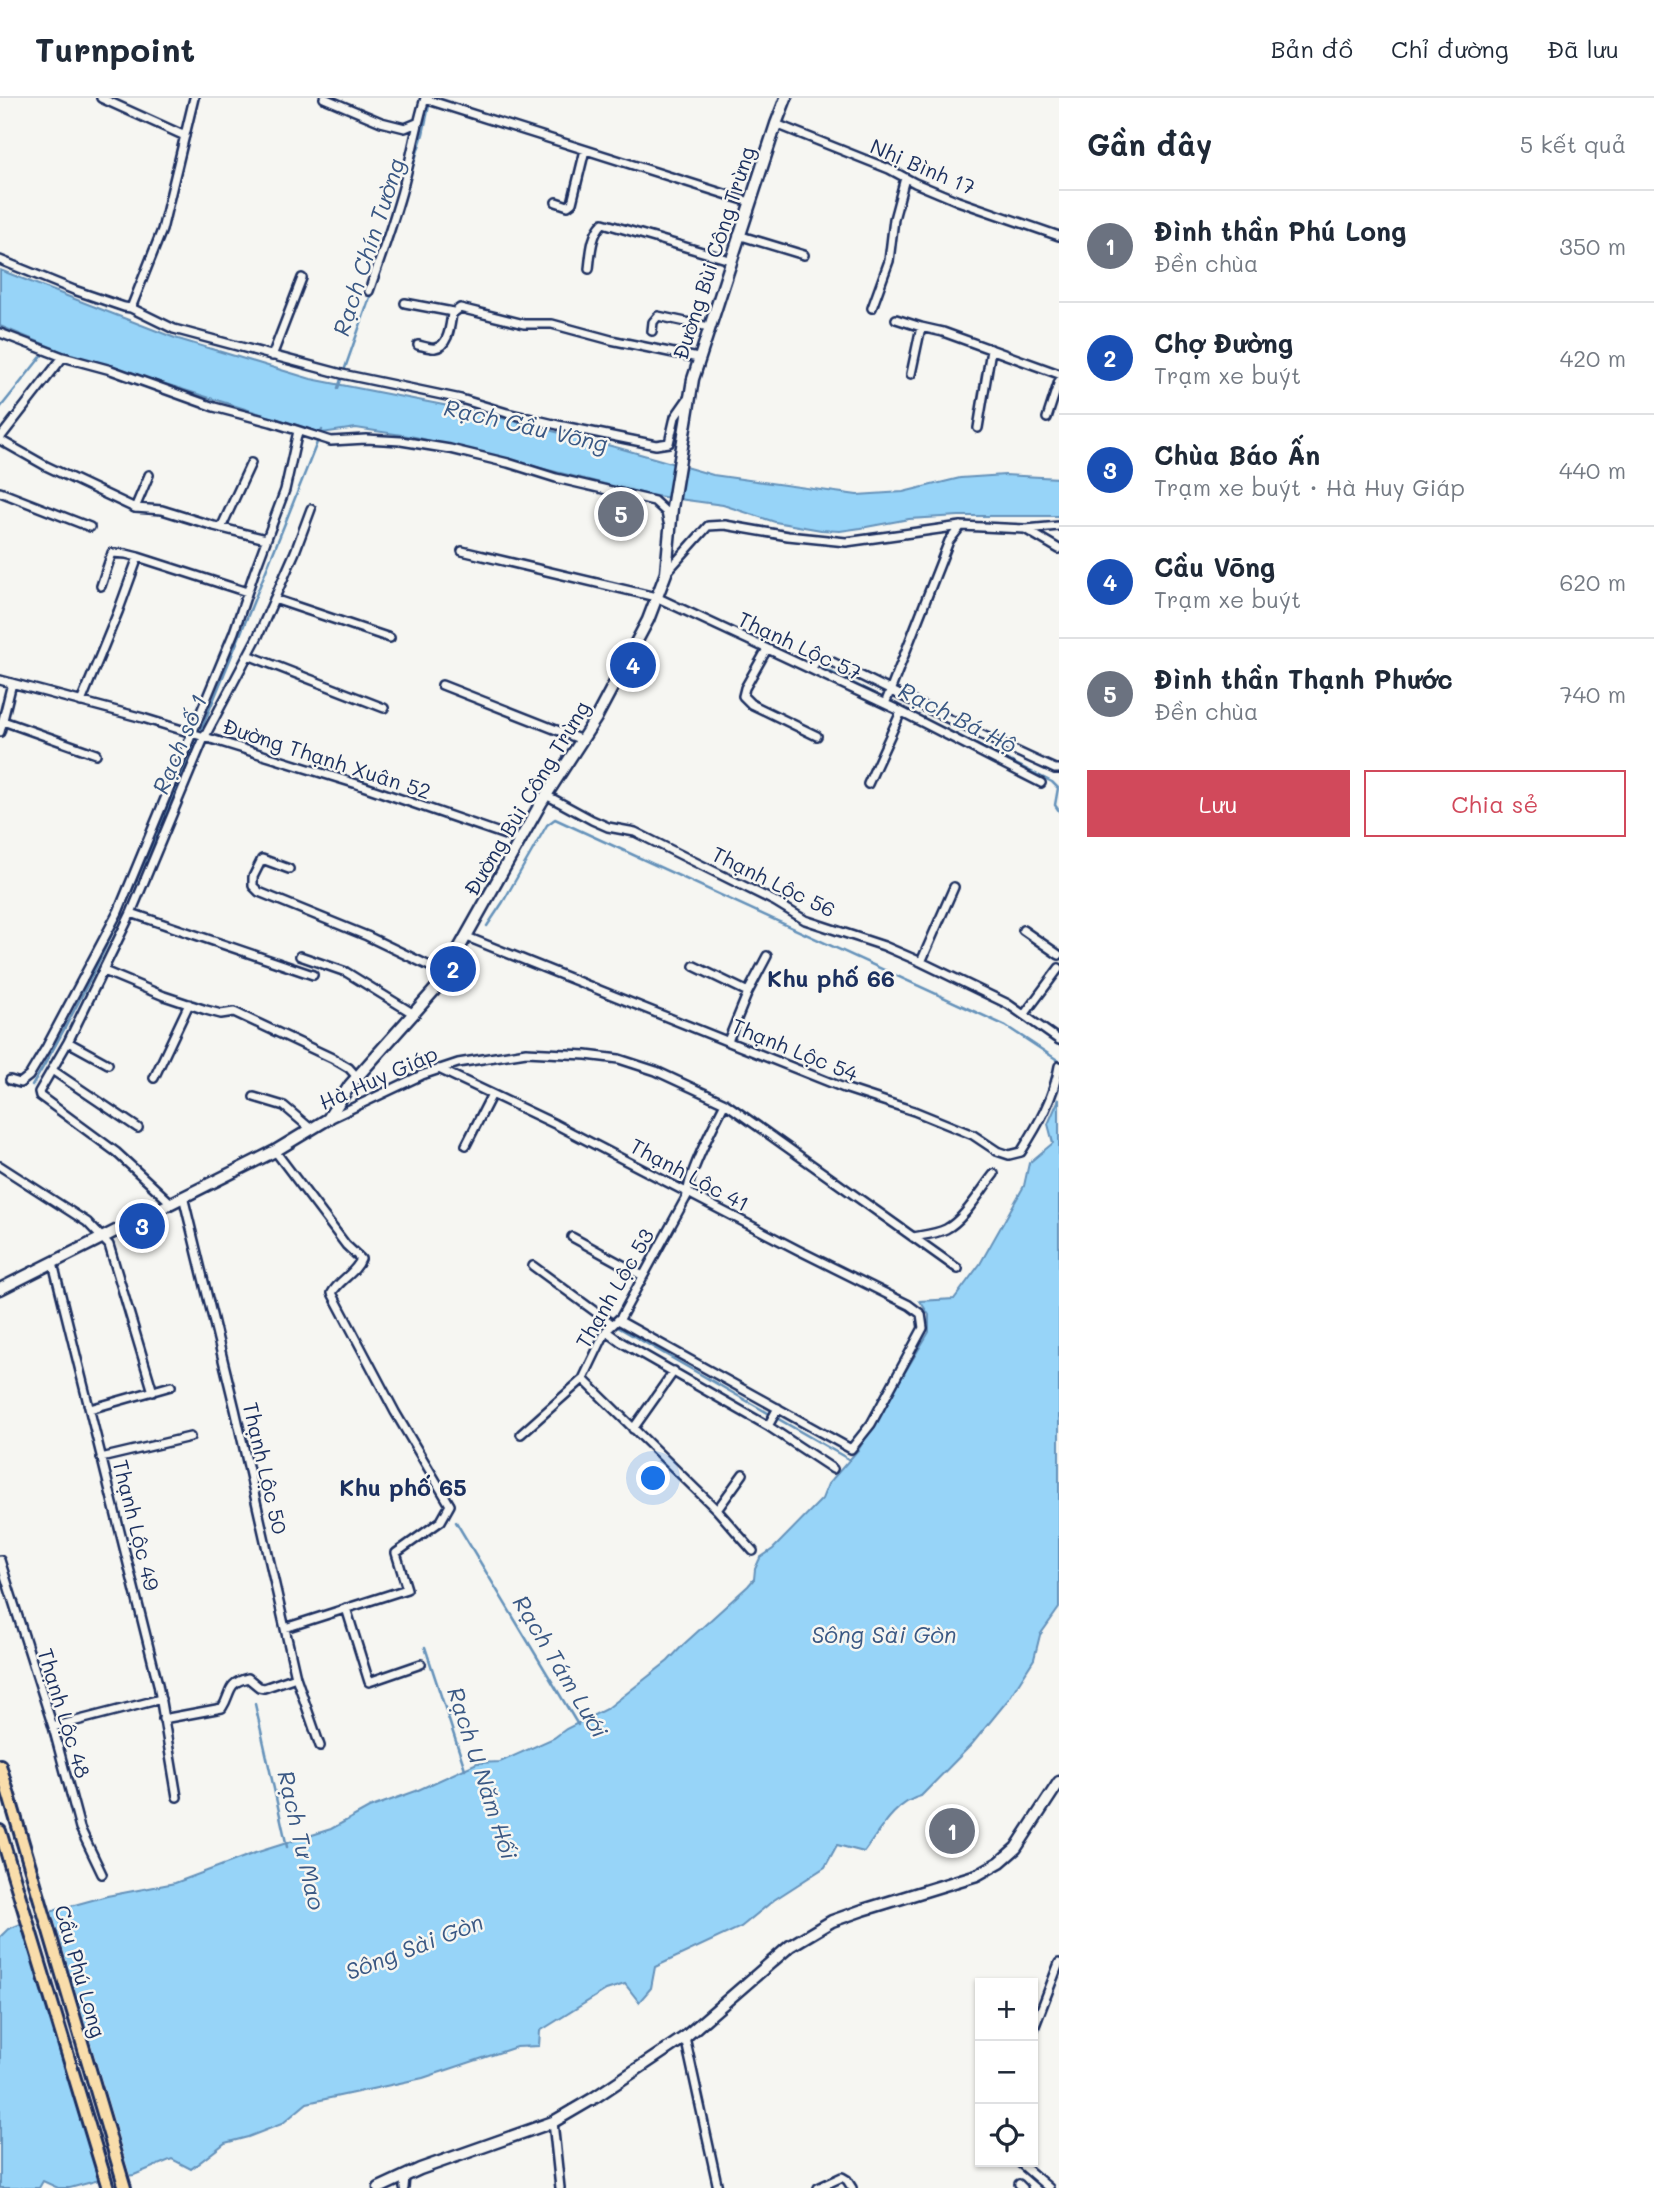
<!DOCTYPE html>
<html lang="vi">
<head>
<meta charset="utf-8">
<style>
	body { margin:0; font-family:Mali,sans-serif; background:#f2f2f3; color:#1f2937 }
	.controls { position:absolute; right:21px; bottom:21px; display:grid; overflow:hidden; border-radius:0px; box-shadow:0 2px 5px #0004 }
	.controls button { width:63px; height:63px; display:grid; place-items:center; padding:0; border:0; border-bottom:2px solid #e0e1e3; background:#fff; color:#1f2937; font:35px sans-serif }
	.you { position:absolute; left:654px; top:1381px; width:24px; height:24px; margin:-18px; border:5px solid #fff; border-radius:50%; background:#1a73e8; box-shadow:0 0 0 10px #1a73e833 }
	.badge { display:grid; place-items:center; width:46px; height:46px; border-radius:50%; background:#d1495b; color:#fff; font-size:23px; font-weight:700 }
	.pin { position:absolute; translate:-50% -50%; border:4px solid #fff; box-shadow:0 2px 7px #0006 }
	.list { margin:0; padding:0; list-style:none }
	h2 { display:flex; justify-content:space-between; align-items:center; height:91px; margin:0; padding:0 28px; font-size:30px }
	h2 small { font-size:23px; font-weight:400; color:#747a83 }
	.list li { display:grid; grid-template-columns:46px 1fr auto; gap:21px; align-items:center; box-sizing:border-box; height:112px; padding:0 28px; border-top:2px solid #e0e1e3 }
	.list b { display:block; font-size:26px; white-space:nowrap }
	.list p { margin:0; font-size:23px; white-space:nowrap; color:#747a83 }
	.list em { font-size:23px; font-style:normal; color:#747a83 }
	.actions { display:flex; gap:14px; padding:21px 28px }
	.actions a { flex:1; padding:16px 0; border:2px solid #d1495b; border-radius:0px; text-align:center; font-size:24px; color:#d1495b }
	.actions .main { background:#d1495b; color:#fff }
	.icon { flex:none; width:38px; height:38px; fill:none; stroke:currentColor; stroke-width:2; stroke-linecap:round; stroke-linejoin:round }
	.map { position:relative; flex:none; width:1059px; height:2090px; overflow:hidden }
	header { display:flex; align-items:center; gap:42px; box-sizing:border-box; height:98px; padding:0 35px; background:#fff; border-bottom:2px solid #e0e1e3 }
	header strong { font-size:33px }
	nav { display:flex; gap:38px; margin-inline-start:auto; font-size:24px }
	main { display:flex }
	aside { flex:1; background:#fff }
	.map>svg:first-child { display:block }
	.water { fill:#97d4f8; stroke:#6592ba; stroke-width:2 }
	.pier { fill:#f6f6f2 }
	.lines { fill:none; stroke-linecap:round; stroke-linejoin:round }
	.stream { stroke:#6592ba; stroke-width:2.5 }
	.street-casing { stroke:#1b2f5e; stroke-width:12 }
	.secondary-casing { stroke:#1b2f5e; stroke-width:15 }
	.primary-casing { stroke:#1b2f5e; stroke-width:16 }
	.street { stroke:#f6f6f2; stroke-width:7 }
	.secondary { stroke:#f6f6f2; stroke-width:10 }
	.primary { stroke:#f9ddab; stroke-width:10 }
	.labels { text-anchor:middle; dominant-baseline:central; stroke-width:5; stroke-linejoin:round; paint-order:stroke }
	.street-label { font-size:21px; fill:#1b2f5e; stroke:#f6f6f2 }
	.water-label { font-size:23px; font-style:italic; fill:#3a5884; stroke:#f6f6f2 }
	.neighbourhood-label { font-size:23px; font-weight:bold; fill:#1b2f5e; stroke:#f6f6f2 }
</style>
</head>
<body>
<header>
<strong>Turnpoint</strong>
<nav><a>Bản đồ</a><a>Chỉ đường</a><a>Đã lưu</a></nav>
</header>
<main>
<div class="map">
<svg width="1059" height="2090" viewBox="0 0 1059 2090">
	<rect width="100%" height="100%" fill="#f6f6f2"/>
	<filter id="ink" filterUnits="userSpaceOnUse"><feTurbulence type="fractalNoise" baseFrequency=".0143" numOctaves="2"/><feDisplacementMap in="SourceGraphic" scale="14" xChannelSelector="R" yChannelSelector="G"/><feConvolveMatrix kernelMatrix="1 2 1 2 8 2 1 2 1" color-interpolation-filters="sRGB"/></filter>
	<g filter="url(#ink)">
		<path class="water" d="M0 172 175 240 311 281 474 313 619 350 713 377 857 397 903 394 960 380 1005 377 1059 380V418H959L909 421 861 430 840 433 821 432 775 424 723 407 649 397 415 339 356 330 322 335 63 254 0 228Z
			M1059 1001V1510L1040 1537 1034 1561 1008 1602 972 1646 921 1698C895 1704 879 1734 864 1754L837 1747 825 1769 774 1802 741 1829 655 1869 651 1890 639 1904 625 1886 606 1892 540 1933 539 1948 516 1949 423 1980 307 2005 282 2026 248 2039 225 2045 191 2071 172 2061 134 2077 99 2082 70 2090H58L43 2083 39 2090H0V1839L8 1831 56 1812 107 1798 175 1785 255 1755 331 1731 369 1710 416 1693 477 1665 500 1664 554 1640 566 1631 608 1610 668 1563 684 1546 748 1488 754 1481 755 1471 760 1460 773 1451 822 1401 828 1386 859 1351 929 1234V1217L920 1203 954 1201 980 1166 1024 1088 1029 1065 1053 1045 1048 1026Z"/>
		<path class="pier" d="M51 1810 131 2081 100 2086 21 1822Z"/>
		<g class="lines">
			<path class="stream" d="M408 84 423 36 430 3
				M338 290 387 151
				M0 310 44 255
				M821 569 1052 684 1058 690 1055 707 1059 713
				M487 828 503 804 547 727 555 721 1006 928 1059 963
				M32 988C87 896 130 799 172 701 224 579 273 456 322 332
				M616 1228 850 1362
				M456 1424 578 1627
				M425 1549 465 1671
				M255 1606 287 1749"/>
			<g class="street-casing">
				<path id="street" d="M101 0 185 38
					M324 0 381 24 405 30 417 25
					M425 1 750 104
					M776 26 889 71 915 85 958 103 1059 138
					M556 104 568 108 572 105 585 52
					M738 137 804 157
					M0 162 74 192 124 209 131 210 174 231 342 276 461 301 507 315 558 327 656 347 669 345 675 319 689 299
					M589 171C591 155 591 137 603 125L730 162
					M369 193C380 162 391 131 400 100 410 67 415 33 425 0
					M405 205 453 214
					M131 210 162 132 194 0
					M872 210 889 163 894 121 905 80
					M896 221 921 229
					M652 233 653 224 658 218 709 229
					M0 235 63 259 111 272 214 309 271 324 331 343 366 341 401 343 450 351 508 365 556 380 654 403 666 414 668 424
					M418 247C423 248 431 251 435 250 449 248 450 227 452 216L460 210 524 226H552L611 242 698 260
					M272 258 302 180
					M911 276 921 229 943 234 1059 276
					M1047 320 1059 283
					M978 330 991 252
					M0 340 63 259
					M0 342 46 368 135 410 162 412 214 428 266 441
					M0 394 90 429
					M135 410 149 377
					M221 430 251 365
					M1026 431 1059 428
					M462 453 656 499 896 611 1041 685
					M138 459 247 494
					M666 475 708 428 725 427 788 438 846 444 961 428 1025 431 1059 451
					M274 501 390 540
					M767 551 745 590 743 598 751 606 817 638
					M248 557 384 610
					M811 571 819 560 830 563C905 599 979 637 1055 671H1059
					M0 582 143 620 357 686 520 742
					M442 587 582 642
					M81 604 118 514 138 459 126 456 112 455 101 488
					M885 606 949 443 961 428
					M3 623 96 656
					M0 634 12 585
					M868 686 901 614
					M546 697 592 722 608 729 635 734 693 763 774 803 805 822 884 848 921 864 1008 906 1059 942
					M289 771 262 761 253 779V788L259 794 367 838 446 876
					M131 815 313 877
					M1023 832 1059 857
					M467 839 844 990 914 1013 973 1037 997 1053 1009 1057 1021 1054C1038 1027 1054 1000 1059 968
					M300 858 346 874 414 916
					M921 864 954 789
					M694 868 748 894
					M104 873 164 898 206 912 221 916 234 914 332 960 349 970 357 979
					M1024 917 1059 870
					M728 943 748 894 767 858
					M68 944 108 966
					M439 971 555 1026 798 1152 909 1207 921 1216 923 1230 871 1326 851 1351 618 1222
					M52 972 138 1030
					M154 980 189 906
					M10 982 20 985 29 978 47 948 118 814 234 534 254 475 285 392 298 333
					M254 999 284 1008 311 1031
					M329 1021 422 977 458 965 526 954 586 957 619 961 656 973 725 1005 958 1171
					M466 1047 492 996
					M275 1053 346 1147 361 1161C356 1175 339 1182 332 1195L395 1314 450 1407 441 1423 396 1455 407 1491 285 1530
					M0 1068 87 1124 109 1147 153 1294
					M183 1098 235 1311 296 1579 320 1648
					M171 1105 116 1054 40 998 39 994 68 944 131 815 204 640 258 538 295 454 311 411
					M572 1139 643 1178
					M913 1139C924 1137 936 1136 946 1131 964 1122 981 1092 994 1076
					M53 1165 158 1586 177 1699
					M533 1168 612 1226
					M606 1233 621 1244 768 1328 833 1371
					M583 1281 717 1412
					M90 1311 171 1288
					M768 1328 778 1310
					M633 1331 674 1273
					M521 1336 583 1281 606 1233 621 1219 688 1096C686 1079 716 1023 725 1005
					M101 1360 190 1339
					M743 1376 717 1412 753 1453
					M0 1462 53 1629 80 1730 102 1776
					M346 1510 369 1584 421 1566
					M163 1621 222 1610C232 1595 226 1585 248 1580L259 1589 264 1590 296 1579
					M53 1629 161 1601
					M1033 1933 1059 1865
					M685 1939 718 2090
					M553 2024 560 2090
					M1019 2064 1049 2090
					M1019 2086 1023 2090
					M404 2090 405 2078
					M818 2090 842 2079 847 2082 852 2090"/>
			</g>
			<g class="secondary-casing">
				<path id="secondary" d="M0 1191 275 1053 328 1021 350 987 438 888 541 705 596 620 648 522 666 475 672 410 693 281 776 26 786 0
					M379 2090 420 2071 553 2024 594 2000 685 1939 790 1848 832 1823 863 1812 977 1777 1000 1764 1016 1750 1059 1684"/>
			</g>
			<g class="primary-casing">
				<path id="primary" d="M0 1667 125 2090
					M0 1733 108 2090"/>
			</g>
			<use href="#street" class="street"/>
			<use href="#secondary" class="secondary"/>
			<use href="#primary" class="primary"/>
		</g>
	</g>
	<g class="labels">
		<g class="street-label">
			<text transform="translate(923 68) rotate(23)">Nhị Bình 17</text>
			<text transform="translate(713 155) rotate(-72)">Đường Bùi Công Trừng</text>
			<text transform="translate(800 547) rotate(25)">Thạnh Lộc 57</text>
			<text transform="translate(327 660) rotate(18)">Đường Thạnh Xuân 52</text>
			<text transform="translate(526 700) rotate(-59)">Đường Bùi Công Trừng</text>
			<text transform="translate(774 783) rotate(26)">Thạnh Lộc 56</text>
			<text transform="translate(795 951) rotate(22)">Thạnh Lộc 54</text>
			<text transform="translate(378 979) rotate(-24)">Hà Huy Giáp</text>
			<text transform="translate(690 1076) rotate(28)">Thạnh Lộc 41</text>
			<text transform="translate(614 1190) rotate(-60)">Thạnh Lộc 53</text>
			<text transform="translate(266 1370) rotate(77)">Thạnh Lộc 50</text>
			<text transform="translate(137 1427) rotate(76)">Thạnh Lộc 49</text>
			<text transform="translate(65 1615) rotate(73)">Thạnh Lộc 48</text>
			<text transform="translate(81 1873) rotate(74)">Cầu Phú Long</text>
		</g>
		<g class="water-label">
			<text transform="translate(368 149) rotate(-72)">Rạch Chín Tường</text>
			<text transform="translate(526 327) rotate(13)">Rạch Cầu Võng</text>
			<text transform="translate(958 619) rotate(27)">Rạch Bá Hộ</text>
			<text transform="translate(179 646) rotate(-67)">Rạch số 1</text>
			<text x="884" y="1536">Sông Sài Gòn</text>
			<text transform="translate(561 1568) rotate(59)">Rạch Tám Lưới</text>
			<text transform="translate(483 1675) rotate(72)">Rạch U Năm Hối</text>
			<text transform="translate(302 1742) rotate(77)">Rạch Tư Mao</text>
			<text transform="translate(414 1848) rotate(-21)">Sông Sài Gòn</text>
		</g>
		<g class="neighbourhood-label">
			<text x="831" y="880">Khu phố 66</text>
			<text x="403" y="1389">Khu phố 65</text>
		</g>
	</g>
</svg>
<div class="controls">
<button>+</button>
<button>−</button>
<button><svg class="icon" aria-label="locate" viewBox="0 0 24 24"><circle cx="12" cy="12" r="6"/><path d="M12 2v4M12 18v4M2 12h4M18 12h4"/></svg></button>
</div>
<div class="you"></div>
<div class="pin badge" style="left:952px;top:1733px;background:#6b7280">1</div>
<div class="pin badge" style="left:453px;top:871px;background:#1a4fb4">2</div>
<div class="pin badge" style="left:142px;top:1128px;background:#1a4fb4">3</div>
<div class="pin badge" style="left:633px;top:567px;background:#1a4fb4">4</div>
<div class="pin badge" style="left:621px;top:416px;background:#6b7280">5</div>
</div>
<aside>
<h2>Gần đây<small>5 kết quả</small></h2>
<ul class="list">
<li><span class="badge" style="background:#6b7280">1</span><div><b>Đình thần Phú Long</b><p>Đền chùa</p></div><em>350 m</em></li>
<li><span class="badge" style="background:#1a4fb4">2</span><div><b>Chợ Đường</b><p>Trạm xe buýt</p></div><em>420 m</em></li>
<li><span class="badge" style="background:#1a4fb4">3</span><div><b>Chùa Báo Ấn</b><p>Trạm xe buýt · Hà Huy Giáp</p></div><em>440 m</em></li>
<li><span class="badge" style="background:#1a4fb4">4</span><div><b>Cầu Võng</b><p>Trạm xe buýt</p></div><em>620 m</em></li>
<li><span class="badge" style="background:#6b7280">5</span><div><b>Đình thần Thạnh Phước</b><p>Đền chùa</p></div><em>740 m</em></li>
</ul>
<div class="actions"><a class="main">Lưu</a><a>Chia sẻ</a></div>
</aside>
</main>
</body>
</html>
